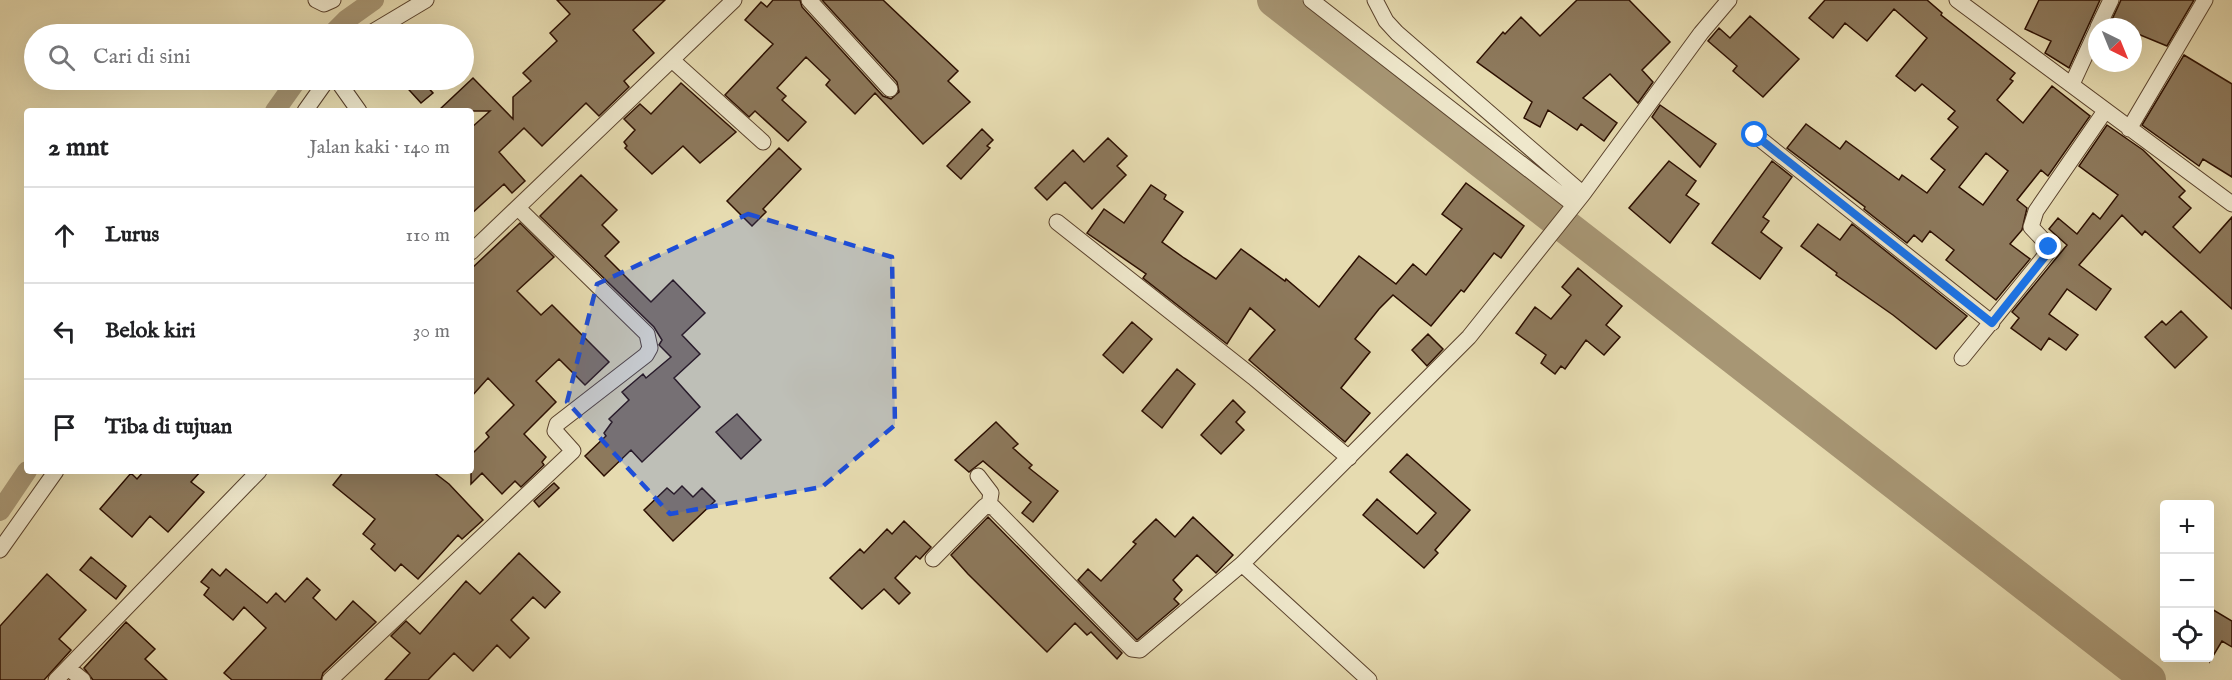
<!DOCTYPE html>
<html lang="id">
<head>
<meta charset="utf-8">
<style>
	body { margin:0; font-family:"IM FELL English",serif; background:#f6f6f6; color:#202124 }
	.controls { position:absolute; right:18px; bottom:18px; display:grid; overflow:hidden; border-radius:6px; box-shadow:0 6px 24px #0002 }
	.controls button { width:54px; height:54px; display:grid; place-items:center; padding:0; border:0; border-bottom:2px solid #e0e0e0; background:#fff; color:#202124; font:30px sans-serif }
	.compass { position:absolute; left:2088px; top:18px; width:54px; height:54px; border-radius:50%; background:#fff; box-shadow:0 6px 24px #0002; rotate:137deg }
	.stop { position:absolute; width:18px; height:18px; margin:-14px; border:4px solid #1a73e8; border-radius:50%; background:#fff }
	.stop.end { background:#1a73e8; border-color:#fff; box-shadow:0 2px 6px #0008 }
	.list { margin:0; padding:0; list-style:none }
	h2 { display:flex; justify-content:space-between; align-items:center; height:78px; margin:0; padding:0 24px; font-size:26px }
	h2 small { font-size:20px; font-weight:400; color:#757577 }
	.list li { display:grid; grid-template-columns:39px 1fr auto; gap:18px; align-items:center; box-sizing:border-box; height:96px; padding:0 24px; border-top:2px solid #e0e0e0 }
	.list b { display:block; font-size:22px; white-space:nowrap }
	.list em { font-size:20px; font-style:normal; color:#757577 }
	.icon { flex:none; width:33px; height:33px; fill:none; stroke:currentColor; stroke-width:2; stroke-linecap:round; stroke-linejoin:round }
	.map { position:relative; flex:none; width:2232px; height:680px; overflow:hidden }
	.search { position:absolute; background:#fff; box-shadow:0 6px 24px #0002; left:24px; top:24px; width:450px; height:66px; display:flex; align-items:center; gap:15px; box-sizing:border-box; padding:0 21px; border-radius:33px; color:#757577; font-size:22px }
	.panel { position:absolute; background:#fff; box-shadow:0 6px 24px #0002; left:24px; top:108px; width:450px; height:366px; border-radius:6px }
	.map>svg:first-child { display:block }
	.lines { fill:none; stroke-linecap:round; stroke-linejoin:round }
	.canal { stroke:#a79674; stroke-width:20 }
	.river { stroke:#a79674; stroke-width:34 }
	.building { fill:#8d795c; stroke:#2c0f00; stroke-width:1.5; fill-rule:evenodd }
	.street-casing { stroke:#5a422c; stroke-width:17 }
	.street { stroke:#efe8cc; stroke-width:15 }
	.route { stroke:#1a73e8; stroke-width:8 }
	.marked { fill:#1d4ed8; fill-opacity:0.2; stroke:#1d4ed8; stroke-width:4.5; stroke-dasharray:12 8; stroke-linejoin:round }
</style>
</head>
<body>
<div class="map">
<svg width="2232" height="680" viewBox="0 0 2232 680">
	<rect width="100%" height="100%" fill="#e6dbb0"/>
	<filter id="stains"><feTurbulence type="fractalNoise" baseFrequency=".00333" numOctaves="4"/><feColorMatrix values="0 0 0 0 .2 0 0 0 0 .09 0 0 0 0 .02 0 0 0 .5 -.17"/></filter>
	<radialGradient id="worn" r=".72"><stop offset=".6" stop-color="#630" stop-opacity="0"/><stop offset="1" stop-color="#630" stop-opacity=".3"/></radialGradient>
	<g class="lines">
		<path class="canal" d="M332 34 346 20 374 0
			M275 111 297 80
			M0 511 27 471"/>
		<path class="river" d="M1274 0 2149 680"/>
	</g>
	<path class="building" d="M557 0H665L633 30 654 53 624 81 629 87 599 116 586 103 542 146 524 128 499 152 525 181 512 193 504 184 471 214V128L490 111H438L473 78 513 119V97L531 81 523 73 557 41 550 33 570 14Z
		M773 0H800L802 7 883 96 891 99 899 92 897 82 822 0H883L958 71 948 81 970 102 923 144 875 93 855 114 826 85 830 80 806 57 777 88 786 96 782 100 806 122 788 141 755 111 749 117 725 95 773 44 745 20 761 2 767 7Z
		M1577 0H1629L1670 42 1642 70 1653 82 1638 103 1610 74 1583 98 1617 123 1604 141 1581 124 1577 130 1548 110 1540 127 1524 118 1532 102 1477 62 1503 32 1505 34 1521 17 1540 36Z
		M1825 0H1927L1942 13 1941 15 2015 73 2010 79 2013 81 1997 100 2023 123 2052 86 2090 116 2048 176 2041 170 2017 200 2027 208 2022 230 2010 244 2030 259 1996 300 1946 260 1954 250 1930 231 1922 242 1914 235 1907 243 1864 209 1865 207 1787 148 1806 124 1840 149 1846 141 1899 180 1902 175 1927 193 1945 170 1931 159 1958 127 1948 119 1955 111 1922 84 1915 91 1896 76 1927 38 1894 9 1867 41 1845 23 1833 38 1809 18ZM1986 153 2008 171 1983 205 1959 187Z
		M2039 0H2100L2069 68 2045 53 2051 41 2025 29Z
		M2121 0H2194L2167 46 2133 32V27L2110 24Z
		M1750 16 1799 59 1763 97 1733 71 1737 66 1708 41 1719 28 1730 38Z
		M2184 55 2232 84V177L2203 159 2199 166 2142 125Z
		M400 80H421L433 93 421 103Z
		M681 83 736 132 700 163 683 146 652 174 625 148 627 146 624 142 635 130 624 119 640 104 651 114Z
		M1660 105 1716 144 1700 167 1652 117Z
		M2107 125 2143 150 2185 191 2179 197 2191 208 2173 227 2200 253 2232 217V309L2145 231 2142 235 2122 215 2079 265 2111 289 2096 310 2067 289 2049 314 2078 335 2066 350 2049 338 2041 350 2011 328 2019 318 2012 312 2067 245 2049 229 2058 218 2077 234 2093 213 2100 219 2118 195 2079 166Z
		M982 129 993 140 987 146 990 148 961 179 947 166Z
		M1108 138 1127 156 1117 166 1126 175 1092 209 1065 182 1047 200 1035 188 1073 150 1084 162Z
		M779 148 801 169 763 209 766 212 752 226 727 201Z
		M1669 161 1696 181 1686 195 1699 204 1670 243 1629 208Z
		M1772 161 1792 177 1763 217 1769 221 1761 232 1782 248 1760 279 1712 243Z
		M581 175 617 210 602 225 619 242 605 256 651 302 673 280 705 313 682 335 700 354 674 378 700 407 642 462 631 450 604 476 585 456 606 436 604 433 612 422 609 419 629 400 622 392 643 374 646 378 671 357 659 345 662 340 654 327 540 216Z
		M1466 183 1524 226 1501 258 1494 253 1464 292 1461 290 1431 326 1393 295 1379 309 1355 339 1370 352 1341 388 1370 413 1345 442 1249 360 1275 330 1250 308 1227 344 1143 278 1146 274 1087 233 1104 209 1124 223 1151 185 1166 195 1164 199 1183 212 1162 242 1184 258 1216 279 1241 249 1285 281 1286 279 1319 307 1359 256 1396 284 1413 264 1426 275 1462 229 1442 214Z
		M520 223 554 257 517 291 541 315 552 305 609 362 585 385 559 359 536 381 556 402 524 434 546 457 542 462 544 465 521 487 515 481 502 494 482 473 471 484V455L489 437 486 433 514 405 488 378 471 397V269Z
		M1818 224 1840 240 1852 224 1967 316 1936 349 1893 315 1836 275 1837 273 1801 246Z
		M1578 268 1622 306 1606 325 1620 337 1604 355 1586 340 1565 369 1561 366 1555 374 1541 363 1546 355 1516 333 1535 307 1551 319 1571 295 1562 287Z
		M2181 311 2207 337 2175 368 2145 337 2162 321 2166 325Z
		M1132 322 1152 339 1123 373 1103 355Z
		M1428 334 1443 349 1427 366 1412 350Z
		M1177 369 1195 384 1162 428 1142 411Z
		M1233 400 1245 412 1236 422 1244 430 1221 454 1201 435Z
		M737 414 761 440 741 459 716 432Z
		M996 422 1018 444 1013 448 1032 465 1029 468 1058 491 1033 522 1022 513 1031 502 983 461 969 472 955 460Z
		M1407 454 1470 510 1435 550 1438 553 1424 568 1363 515 1377 499 1417 534 1436 513 1390 472Z
		M144 471H201L191 482 204 492 168 532 150 516 132 537 100 509 131 473 137 479Z
		M344 471H432L449 484 483 520 462 539 458 535 418 579 401 564 395 571 371 549 375 544 363 534 375 519 333 485Z
		M554 483 559 488 539 507 534 501Z
		M682 486 693 497 702 488 715 501 673 541 644 510 667 488 674 494Z
		M988 517 1122 653 1117 659 1091 632 1087 635 1075 623 1047 652 968 574 951 555Z
		M1193 517 1233 555 1216 573 1197 555 1173 580 1182 590 1174 599 1179 604 1137 640 1078 580 1088 569 1101 581 1136 544 1133 542 1156 519 1175 537Z
		M904 521 931 547 920 559 916 556 895 578 910 593 899 604 884 589 862 609 830 578 860 549 864 553 887 529 892 534Z
		M519 553 560 592 545 608 533 597 511 620 529 638 510 658 497 645 473 671 454 653 428 680H385L410 653 391 636 406 621 420 634 466 581 480 594Z
		M91 557 126 586 116 599 80 570Z
		M212 569 220 576 226 569 267 603 276 593 285 602 307 578 320 590 313 598 336 620 353 601 376 622 323 673 321 680H232L224 673 266 628 244 607 233 620 204 595 209 588 201 582Z
		M47 574 86 610 59 639 71 650 44 680H0V626Z
		M2210 608 2232 621V647L2222 641 2210 661Z
		M126 622 155 649 145 659 167 680H93L84 668Z"/>
	<g class="lines">
		<g class="street-casing">
			<path id="street" d="M316 0 324 4 333 0
				M809 0 890 89
				M1311 0 1573 204
				M1375 0 1386 21 1397 33 1583 194
				M1957 0 2232 204
				M2098 27 2111 0
				M369 34 426 0
				M672 60 763 142
				M337 80 359 111
				M2072 84 2097 30
				M305 111 327 80
				M2129 129 2205 0
				M1755 135 1992 323
				M1057 222 1253 377 1349 458
				M471 252 734 0
				M1962 358 2049 251 2047 244 2031 227 2036 211 2105 111
				M978 476 991 493 989 505
				M0 550 56 471
				M933 559 985 506 993 507 1132 649 1140 650 1242 564 1469 337 1583 194 1701 33 1729 0
				M1242 564 1369 680
				M68 668 83 680
				M56 680 259 471
				M330 680 573 451 555 431 557 424 646 355 650 348 647 334 518 208"/>
		</g>
		<use href="#street" class="street"/>
	</g>
	<g class="lines">
		<path class="route" d="M1755 135 1992 323 2047 254 2049 247"/>
	</g>
	<path class="marked" d="M748 214 892 257 895 425 822 487 670 514 567 402 597 284Z"/>
	<rect width="100%" height="100%" filter="url(#stains)"/>
	<rect width="100%" height="100%" fill="url(#worn)"/>
</svg>
<div class="controls">
<button>+</button>
<button>−</button>
<button><svg class="icon" aria-label="locate" viewBox="0 0 24 24"><circle cx="12" cy="12" r="6"/><path d="M12 2v4M12 18v4M2 12h4M18 12h4"/></svg></button>
</div>
<svg class="compass" viewBox="-18 -18 36 36"><path d="M0-13l5 13h-10z" fill="#e53935"/><path d="M0 13l5-13h-10z" fill="#757577"/></svg>
<div class="stop" style="left:1755px;top:135px"></div>
<div class="stop end" style="left:2049px;top:247px"></div>
<div class="search"><svg class="icon" aria-label="search" viewBox="0 0 24 24"><circle cx="10" cy="10" r="6"/><path d="M15 15l6 6"/></svg>Cari di sini</div>
<section class="panel">
<h2>2 mnt<small>Jalan kaki · 140 m</small></h2>
<ul class="list">
<li><svg class="icon" aria-label="ahead" viewBox="0 0 24 24"><path d="M12 20V5M6 11l6-6 6 6"/></svg><div><b>Lurus</b></div><em>110 m</em></li>
<li><svg class="icon" aria-label="left" viewBox="0 0 24 24"><path d="M17 20v-9H6M10 6l-5 5 5 5"/></svg><div><b>Belok kiri</b></div><em>30 m</em></li>
<li><svg class="icon" aria-label="arrive" viewBox="0 0 24 24"><path d="M6 21V4h12l-3 4 3 4H6"/></svg><div><b>Tiba di tujuan</b></div></li>
</ul>
</section>
</div>
</body>
</html>
